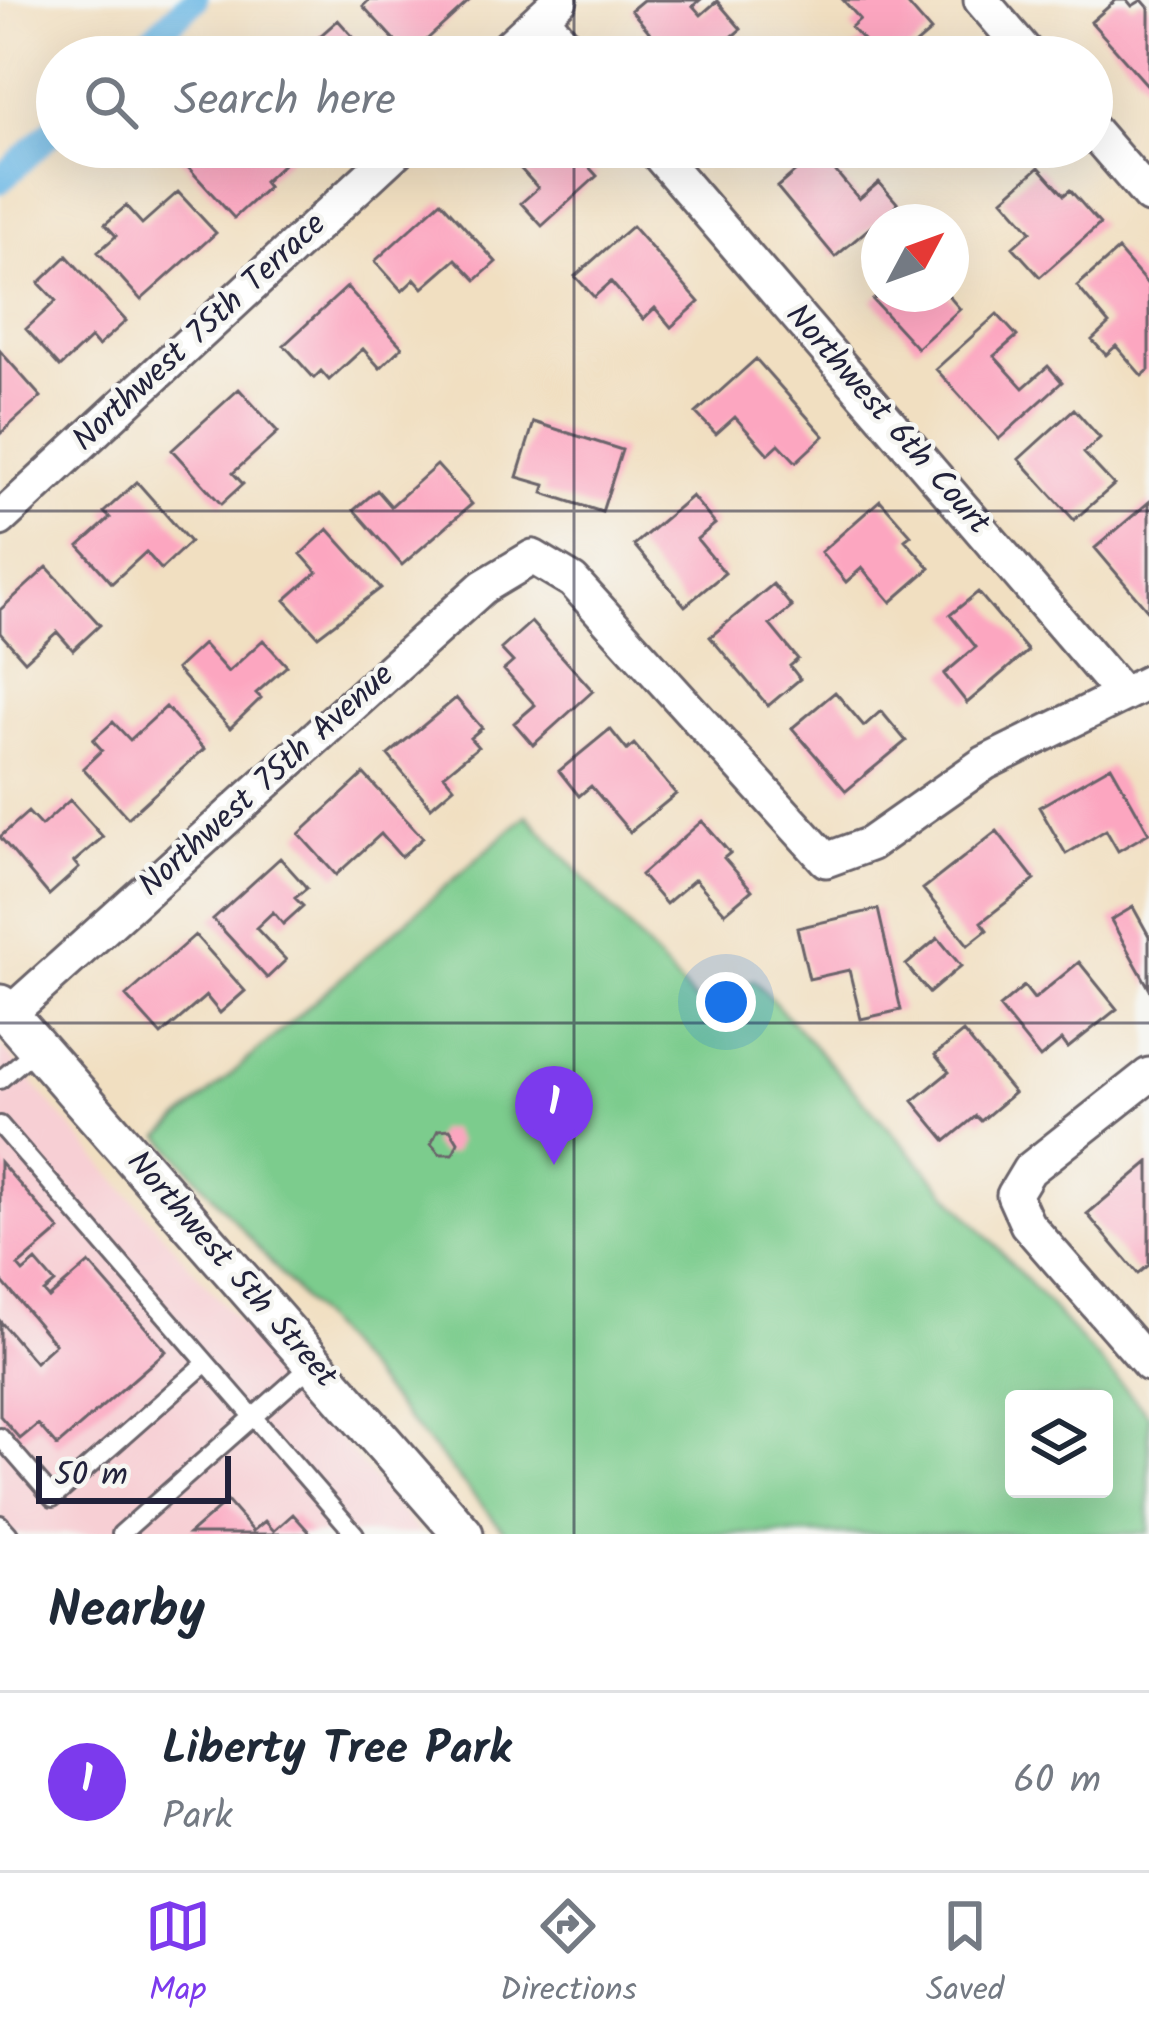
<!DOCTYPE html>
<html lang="en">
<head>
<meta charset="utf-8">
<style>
	body { margin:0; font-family:Kalam,sans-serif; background:#f6f6f7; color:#1f2937 }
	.controls { position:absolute; right:36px; bottom:36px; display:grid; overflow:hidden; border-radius:12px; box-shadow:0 12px 48px #0002 }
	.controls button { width:108px; height:108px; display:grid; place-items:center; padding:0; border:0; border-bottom:3px solid #e0e1e3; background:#fff; color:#1f2937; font:60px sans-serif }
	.compass { position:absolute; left:861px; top:204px; width:108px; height:108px; border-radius:50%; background:#fff; box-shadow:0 12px 48px #0002; rotate:49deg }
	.scale { position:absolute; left:36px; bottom:30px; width:195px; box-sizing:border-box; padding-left:12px; border:6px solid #22223b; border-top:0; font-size:33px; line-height:42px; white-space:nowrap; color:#22223b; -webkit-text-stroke:9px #f6f6f2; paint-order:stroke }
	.you { position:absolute; left:726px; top:1002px; width:42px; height:42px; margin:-30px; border:9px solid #fff; border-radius:50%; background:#1a73e8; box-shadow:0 0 0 18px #1a73e833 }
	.badge { display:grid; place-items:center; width:78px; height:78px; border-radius:50%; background:#7c3aed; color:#fff; font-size:39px; font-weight:700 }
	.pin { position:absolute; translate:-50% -99px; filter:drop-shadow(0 3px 6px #0008) }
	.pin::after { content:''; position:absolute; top:63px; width:42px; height:36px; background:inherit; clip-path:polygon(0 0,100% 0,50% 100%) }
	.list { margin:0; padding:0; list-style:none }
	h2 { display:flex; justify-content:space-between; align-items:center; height:156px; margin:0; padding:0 48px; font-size:51px }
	h2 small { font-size:39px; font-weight:400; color:#747a83 }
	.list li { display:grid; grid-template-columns:78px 1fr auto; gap:36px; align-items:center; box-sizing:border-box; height:180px; padding:0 48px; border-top:3px solid #e0e1e3 }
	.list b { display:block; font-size:45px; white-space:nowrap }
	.list p { margin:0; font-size:39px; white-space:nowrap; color:#747a83 }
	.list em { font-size:39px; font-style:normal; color:#747a83 }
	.icon { flex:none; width:66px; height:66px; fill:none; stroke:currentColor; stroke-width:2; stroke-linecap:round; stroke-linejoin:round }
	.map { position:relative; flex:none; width:1149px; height:1534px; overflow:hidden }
	.search { position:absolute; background:#fff; box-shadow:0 12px 48px #0002; left:36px; right:36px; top:36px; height:132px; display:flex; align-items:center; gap:30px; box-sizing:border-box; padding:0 42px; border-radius:66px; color:#747a83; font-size:45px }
	.sheet { height:336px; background:#fff }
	nav { display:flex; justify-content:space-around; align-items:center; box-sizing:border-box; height:168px; border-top:3px solid #e0e1e3; background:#fff; font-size:33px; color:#747a83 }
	nav a { display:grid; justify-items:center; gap:6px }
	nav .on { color:#7c3aed }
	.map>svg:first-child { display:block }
	.built { fill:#f7cfd4 }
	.green { fill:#7ccc8d; stroke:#4f7764; stroke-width:3; fill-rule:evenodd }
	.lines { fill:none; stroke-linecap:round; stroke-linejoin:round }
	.canal { stroke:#6cb8e5; stroke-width:27 }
	.building { fill:#fca6c0 }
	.service-casing { stroke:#6a646a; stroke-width:22 }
	.minor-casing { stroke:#6a646a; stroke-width:39 }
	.tertiary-casing { stroke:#6a646a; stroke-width:45 }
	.service { stroke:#fff; stroke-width:16 }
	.minor { stroke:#fff; stroke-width:33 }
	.tertiary { stroke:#fff; stroke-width:39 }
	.grid { fill:none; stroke:#22223b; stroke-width:3; stroke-opacity:0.55 }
	.labels { text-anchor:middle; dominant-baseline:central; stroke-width:9; stroke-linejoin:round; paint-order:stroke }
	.street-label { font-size:33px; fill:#22223b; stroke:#f6f6f2 }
</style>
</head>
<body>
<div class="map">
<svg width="1149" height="1534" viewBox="0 0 1149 1534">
	<rect width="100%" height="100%" fill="#f6f6f2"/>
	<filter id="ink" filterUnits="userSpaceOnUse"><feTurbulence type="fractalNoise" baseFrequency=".00833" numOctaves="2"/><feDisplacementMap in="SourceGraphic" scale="24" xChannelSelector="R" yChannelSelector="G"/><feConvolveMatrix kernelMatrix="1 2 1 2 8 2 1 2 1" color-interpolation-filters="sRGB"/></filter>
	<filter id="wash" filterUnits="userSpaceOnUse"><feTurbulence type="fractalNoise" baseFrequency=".004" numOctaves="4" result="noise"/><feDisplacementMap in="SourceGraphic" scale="48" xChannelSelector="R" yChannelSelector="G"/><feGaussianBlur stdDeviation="2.7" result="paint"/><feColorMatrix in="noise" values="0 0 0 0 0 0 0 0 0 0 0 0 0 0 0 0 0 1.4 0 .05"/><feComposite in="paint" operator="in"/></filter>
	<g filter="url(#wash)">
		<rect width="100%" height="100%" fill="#f1dfc1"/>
		<path class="built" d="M0 1045 421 1534H0Z"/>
		<path class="green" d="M527 815 696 1002 754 980 1149 1415V1534H507L161 1136ZM1014 1399H1104V1489H1014Z"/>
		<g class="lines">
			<path class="canal" d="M132 57 194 0
				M0 180 57 127"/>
		</g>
		<g id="blocks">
			<path class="building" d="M369 0H470L409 56 363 6Z
				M643 0H700L693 6 701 15 717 1 741 29 708 57H670L631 10Z
				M843 0H904L931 31 901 57H844L863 40 851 27 860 19Z
				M1116 0H1127L1132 6 1142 0 1149 8V87L1091 22Z
				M338 20 371 57H328L313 42Z
				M184 147H290L295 153 264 182 268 187 234 218 176 154Z
				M501 147H571L597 176 542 226 521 203 538 188Z
				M824 147H855L831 166 859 199 879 182 898 204 835 257 777 187Z
				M1039 167 1064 195 1070 190 1100 224 1040 277 1013 247 1031 231 1003 199Z
				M178 192 216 233 141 300 98 252 116 236 105 224 126 206 142 224Z
				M441 201 496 262 476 280 456 259 423 288 415 279 402 291 375 261Z
				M632 226 699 302 671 327 655 308 643 319 611 282 594 297 575 276Z
				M1118 250 1149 286V370L1142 376 1116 346 1106 355 1092 340 1109 324 1077 286Z
				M67 256 126 321 98 346 91 338 60 367 26 329 56 301 39 283Z
				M347 287 402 347 380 368 363 349 329 380 321 371 314 378 284 345Z
				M880 294H947L960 309 917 348 873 300Z
				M997 314 1017 336 994 356 1023 388 1048 366 1062 382 999 439 936 369Z
				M0 351 41 397 0 434Z
				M756 359 824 436 796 462 779 444 768 454 735 417 716 434 696 413Z
				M239 389 278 432 233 473 243 484 221 504 172 450Z
				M1074 409 1100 438 1084 453 1114 485 1074 520 1019 459Z
				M534 422 622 450 602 512 543 493 545 485 517 477Z
				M437 465 472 504 402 565 354 510 377 490 391 506Z
				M137 482 190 542 161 569 146 552 112 583 79 546 110 518 104 512Z
				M692 496 715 524 697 539 725 573 685 606 634 545Z
				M880 500 911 535 905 540 930 568 891 602 862 568 846 582 821 552Z
				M1149 502V612L1095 548Z
				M328 529 381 588 318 636 285 600 317 572 301 554Z
				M47 567 100 625 73 650 57 632 25 661 0 633V610Z
				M773 584 792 607 770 625 798 659 790 666 800 679 768 706 710 637Z
				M978 592 1028 651 967 703 944 674 976 647 950 615Z
				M531 622 593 691 533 745 514 723 535 705 504 670 513 662 501 649Z
				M263 640 287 666 256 693 261 698 230 728 176 669 203 644 228 672Z
				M835 692 864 726 881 711 906 741 846 791 792 728Z
				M456 698 482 728 470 738 478 747 444 775 454 787 431 807 388 755Z
				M166 707 204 749 128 818 83 768 102 750 93 740 113 722 130 740Z
				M610 729 627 750 634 744 676 794 630 832 591 786 579 796 559 771Z
				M1111 766 1149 833 1118 851 1106 830 1066 854 1039 807Z
				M364 774 423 838 401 857 381 834 336 875 299 834Z
				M70 800 103 837 74 862 79 868 49 895 0 837 28 812 41 826Z
				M702 821 730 853 724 858 752 890 725 913 695 879 666 904 641 875Z
				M997 831 1035 880 981 922 987 930 968 945 923 889Z
				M280 858 307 888 295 898 303 906 283 924 273 912 256 928 286 960 267 978 213 919Z
				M1133 907 1149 936V988L1111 920Z
				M878 909 901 1010 861 1019 849 970 809 979 797 928Z
				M195 935 245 991 220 1013 206 996 161 1035 126 996Z
				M938 938 961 966 929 993 906 965Z
				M1079 962 1117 1009 1068 1048 1062 1040 1040 1058 999 1007 1024 986 1034 999Z
				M963 1032 1014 1093 981 1121 976 1116 946 1141 913 1101 949 1072 935 1055Z
				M450 1129 458 1142 453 1154H440L431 1144 438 1130Z
				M0 1162 60 1230 18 1266 23 1272 36 1261 55 1283 44 1292 49 1298 89 1263 166 1351 57 1446 38 1424 20 1439 0 1416V1321L35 1362 55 1344 0 1279Z
				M1149 1162V1265L1138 1274 1087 1214Z
				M227 1501 253 1531 265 1521 274 1531 293 1514 311 1534H189Z"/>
		</g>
	</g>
	<g filter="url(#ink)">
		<use href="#blocks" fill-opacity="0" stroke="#6a646a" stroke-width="3"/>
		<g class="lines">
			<g class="service-casing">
				<path id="service" d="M0 1080 36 1049
					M0 1125 355 1534
					M0 1437 53 1498 206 1363
					M0 1524 9 1534
					M121 1534 313 1364"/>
			</g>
			<g class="minor-casing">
				<path id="minor" d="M981 0 1030 57
					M541 17 575 57
					M498 57 560 0
					M1092 130 1149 196
					M652 147 1122 694
					M0 519 401 147
					M8 1015 483 587 533 557 573 581 826 860 870 844 985 763 1149 682
					M1149 1075 1029 1170 1014 1195 1027 1224 1149 1364"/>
			</g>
			<g class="tertiary-casing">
				<path id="tertiary" d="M0 1005 463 1534"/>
			</g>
			<use href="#service" class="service"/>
			<use href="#minor" class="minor"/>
			<use href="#tertiary" class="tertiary"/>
		</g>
	</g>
	<path class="grid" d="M574 0V57M574 147V1534M0 511H1149M0 1023H1149"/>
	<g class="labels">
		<g class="street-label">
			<text transform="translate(200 333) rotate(-43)">Northwest 75th Terrace</text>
			<text transform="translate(887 420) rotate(49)">Northwest 6th Court</text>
			<text transform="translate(267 781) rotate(-42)">Northwest 75th Avenue</text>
			<text transform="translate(231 1270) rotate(49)">Northwest 5th Street</text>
		</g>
	</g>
</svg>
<div class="controls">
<button><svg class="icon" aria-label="layers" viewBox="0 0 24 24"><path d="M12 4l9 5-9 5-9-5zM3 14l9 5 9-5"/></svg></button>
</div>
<svg class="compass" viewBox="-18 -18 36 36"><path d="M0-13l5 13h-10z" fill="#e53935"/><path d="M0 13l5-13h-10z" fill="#747a83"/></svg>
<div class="scale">50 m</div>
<div class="you"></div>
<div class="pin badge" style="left:554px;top:1165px">1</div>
<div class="search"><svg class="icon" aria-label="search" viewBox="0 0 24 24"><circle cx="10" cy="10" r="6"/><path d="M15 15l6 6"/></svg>Search here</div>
</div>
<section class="sheet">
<h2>Nearby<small></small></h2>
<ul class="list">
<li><span class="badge">1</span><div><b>Liberty Tree Park</b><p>Park</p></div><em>60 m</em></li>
</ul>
</section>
<nav>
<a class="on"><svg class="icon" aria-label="map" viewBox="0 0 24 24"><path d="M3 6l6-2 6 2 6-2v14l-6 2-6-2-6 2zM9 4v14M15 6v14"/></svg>Map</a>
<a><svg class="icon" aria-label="directions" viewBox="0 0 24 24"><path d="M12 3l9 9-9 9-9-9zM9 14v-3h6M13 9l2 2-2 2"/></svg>Directions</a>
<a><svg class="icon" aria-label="saved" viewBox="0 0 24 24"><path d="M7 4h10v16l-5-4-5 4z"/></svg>Saved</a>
</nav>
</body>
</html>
